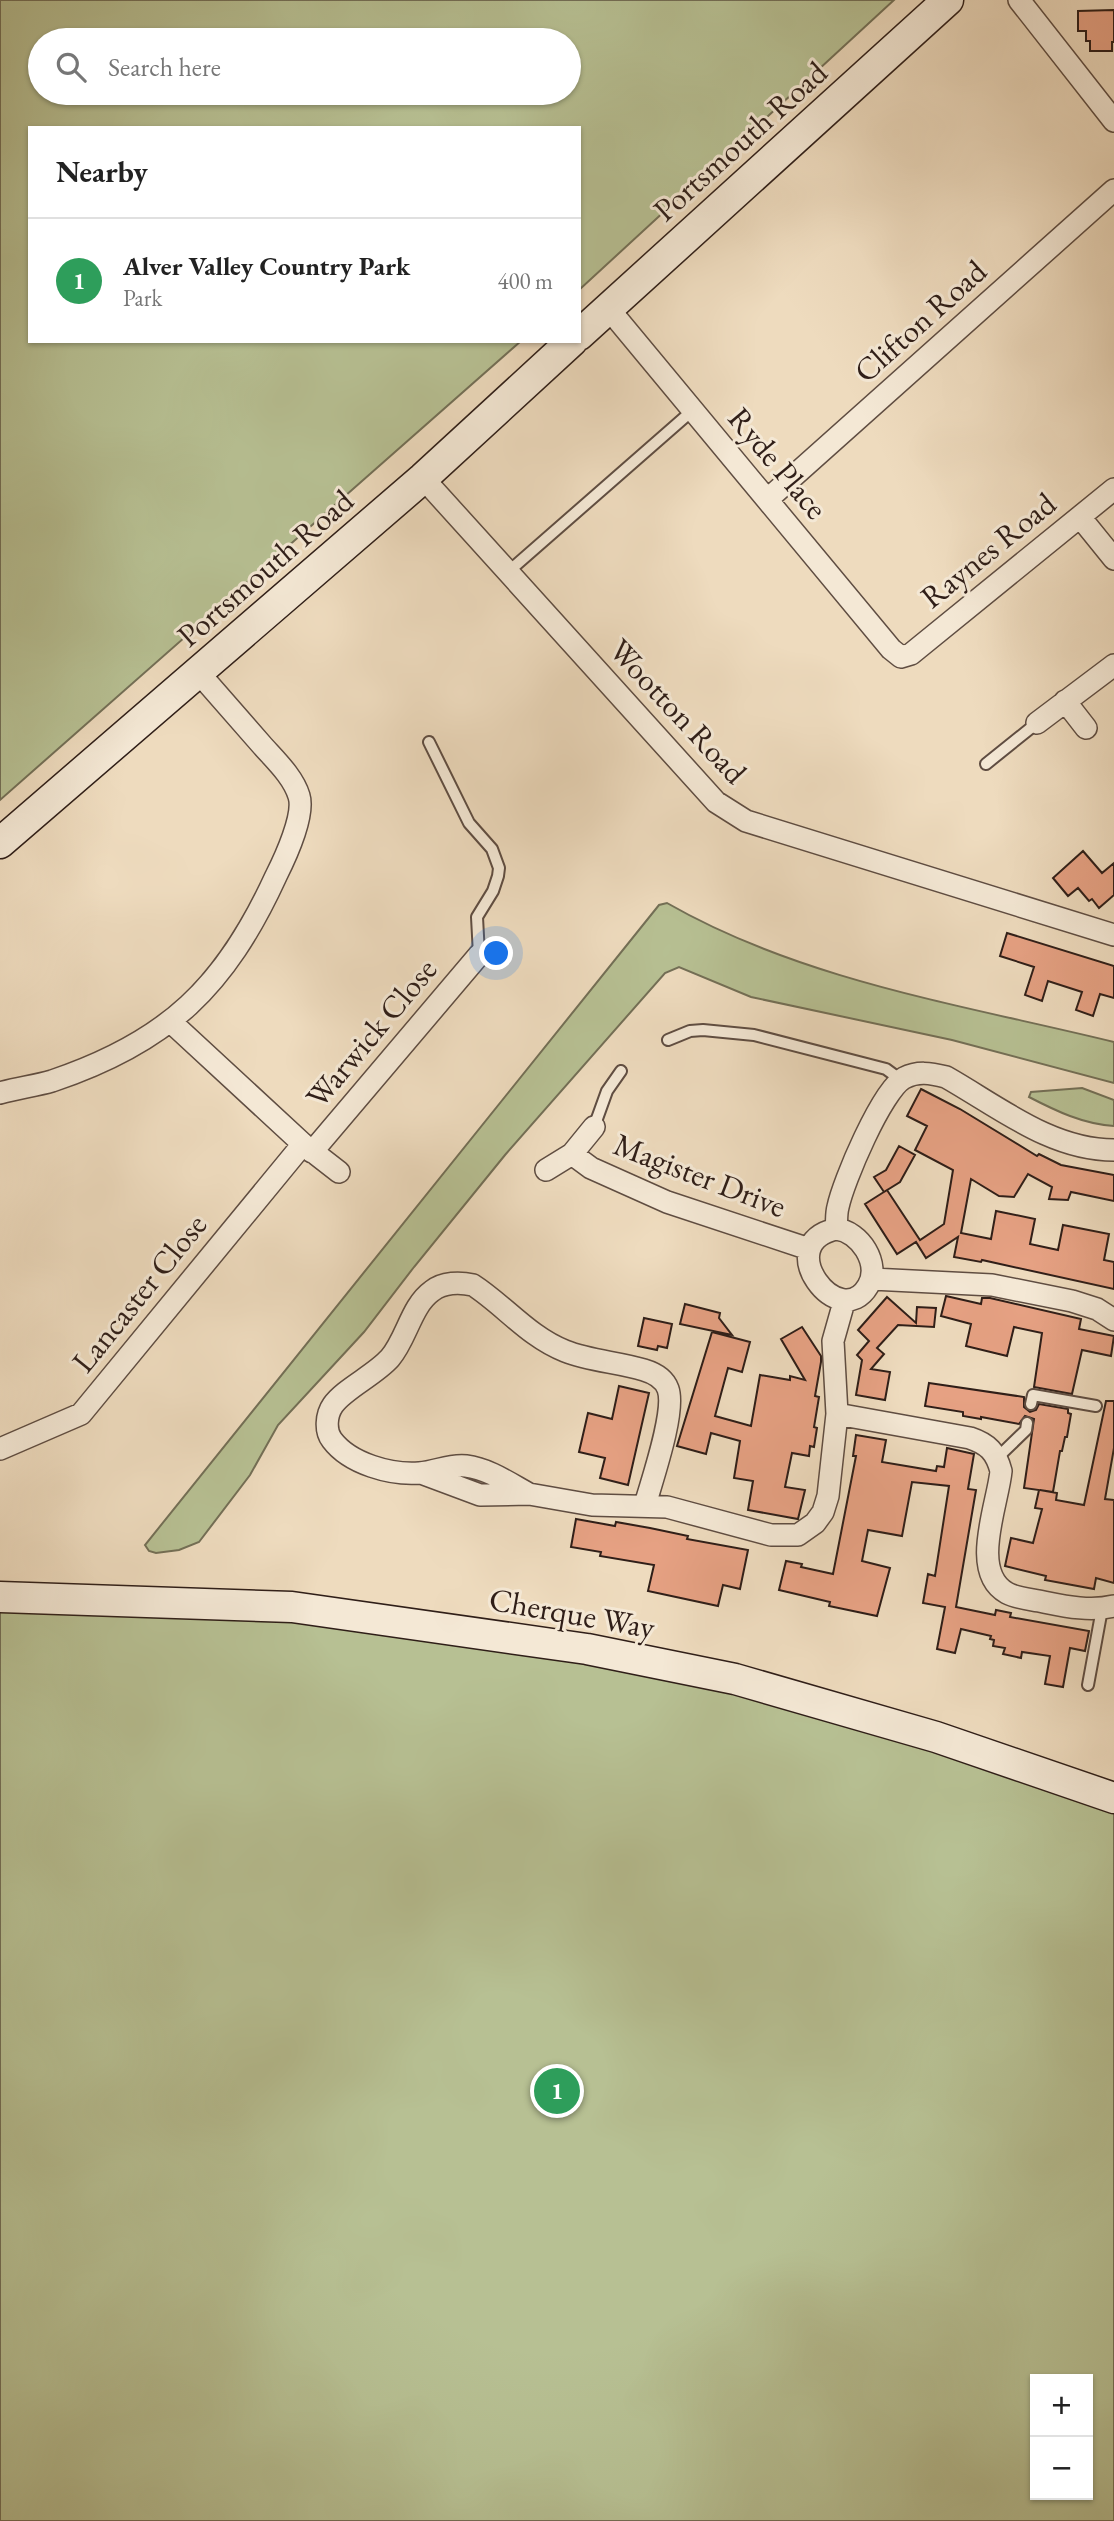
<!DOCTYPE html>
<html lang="en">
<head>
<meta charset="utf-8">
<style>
	body { margin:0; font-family:"EB Garamond",serif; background:#f2f2f2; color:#222 }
	.controls { position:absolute; right:21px; bottom:21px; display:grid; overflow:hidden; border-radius:0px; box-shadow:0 2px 5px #0004 }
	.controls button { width:63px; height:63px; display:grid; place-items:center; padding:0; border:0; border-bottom:2px solid #e0e0e0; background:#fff; color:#222; font:35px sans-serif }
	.you { position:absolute; left:497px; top:954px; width:24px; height:24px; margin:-18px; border:5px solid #fff; border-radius:50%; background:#1a73e8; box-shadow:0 0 0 10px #1a73e833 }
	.badge { display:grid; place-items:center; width:46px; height:46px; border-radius:50%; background:#8f2418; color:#fff; font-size:23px; font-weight:700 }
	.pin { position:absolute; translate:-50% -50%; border:4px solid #fff; box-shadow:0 2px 7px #0006 }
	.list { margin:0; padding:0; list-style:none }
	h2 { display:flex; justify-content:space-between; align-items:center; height:91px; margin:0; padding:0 28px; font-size:30px }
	h2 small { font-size:23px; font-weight:400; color:#767676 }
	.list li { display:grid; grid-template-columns:46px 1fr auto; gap:21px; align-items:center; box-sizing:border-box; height:126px; padding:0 28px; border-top:2px solid #e0e0e0 }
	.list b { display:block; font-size:26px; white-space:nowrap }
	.list p { margin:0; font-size:23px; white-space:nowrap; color:#767676 }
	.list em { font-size:23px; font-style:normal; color:#767676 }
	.icon { flex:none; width:38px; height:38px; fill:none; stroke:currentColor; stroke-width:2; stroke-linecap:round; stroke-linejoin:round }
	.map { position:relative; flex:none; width:1114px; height:2521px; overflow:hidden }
	.search { position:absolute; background:#fff; box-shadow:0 2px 5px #0004; left:28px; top:28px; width:553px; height:77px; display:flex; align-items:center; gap:18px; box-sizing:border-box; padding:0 24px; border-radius:38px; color:#767676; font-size:26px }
	.panel { position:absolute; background:#fff; box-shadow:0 2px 5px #0004; left:28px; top:126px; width:553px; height:217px; border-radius:0px }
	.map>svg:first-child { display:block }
	.green { fill:#b7c093; stroke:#736f56; stroke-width:2; fill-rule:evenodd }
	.building { fill:#e6a183; stroke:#2f1e18; stroke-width:2 }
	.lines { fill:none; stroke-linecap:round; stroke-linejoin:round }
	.lane-casing { stroke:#5f4d42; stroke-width:14 }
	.street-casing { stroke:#5f4d42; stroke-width:24 }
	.secondary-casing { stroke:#2f1e18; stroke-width:33 }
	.lane { stroke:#f4e8d5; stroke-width:10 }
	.street { stroke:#f4e8d5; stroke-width:21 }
	.secondary { stroke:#f4e8d5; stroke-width:30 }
	.labels { text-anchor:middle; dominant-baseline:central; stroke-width:6; stroke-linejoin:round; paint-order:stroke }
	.street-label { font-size:32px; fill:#2f1e18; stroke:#f4e8d5 }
</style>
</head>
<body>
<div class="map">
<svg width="1114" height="2521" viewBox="0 0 1114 2521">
	<rect width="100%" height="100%" fill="#eedbbe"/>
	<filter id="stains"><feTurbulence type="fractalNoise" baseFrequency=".00286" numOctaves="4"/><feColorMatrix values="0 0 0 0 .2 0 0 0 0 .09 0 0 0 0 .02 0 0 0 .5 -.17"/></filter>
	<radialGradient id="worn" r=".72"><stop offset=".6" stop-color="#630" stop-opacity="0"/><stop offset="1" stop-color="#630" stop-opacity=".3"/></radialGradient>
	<path class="green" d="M0 0H894L579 290V128H30V341H521L0 800ZM40 40H569V93H40Z
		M667 903C803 981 963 1005 1114 1042V1083L952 1040 751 997 679 967 665 973 505 1155 414 1267 364 1332 278 1425 250 1475 199 1542 179 1550 156 1553 149 1551 145 1545 659 905Z
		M1082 1088 1114 1100V1126C1083 1124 1056 1111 1029 1097L1031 1092Z
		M52 1597 587 1649 1114 1803V2521H0V1599ZM1035 2379H1088V2495H1035Z"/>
	<path class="building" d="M1114 10V42H1112V51H1090V41H1086V31H1078V11Z
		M1083 851 1102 873 1114 863V895L1099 908 1092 899 1089 901 1078 888 1068 896 1053 878Z
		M1007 933 1114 966V998L1100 994 1093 1016 1076 1010 1082 992 1048 981 1042 1001 1025 995 1034 967 1000 956Z
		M921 1089 960 1109 1037 1156 1039 1154 1061 1165 1114 1175V1201L1071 1192 1068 1200 1049 1199 1052 1187 1028 1174 1014 1197 999 1196 971 1179 961 1233 991 1239 996 1211 1035 1219 1030 1244 1058 1250 1063 1225 1109 1234 1104 1260 1114 1262V1289L982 1260 981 1262 954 1257 958 1237 926 1258 916 1242 897 1254 865 1204 887 1190 920 1240 944 1224 953 1170 915 1150 927 1126 907 1116Z
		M899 1146 915 1155 900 1182 884 1192 874 1177 886 1170Z
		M946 1296 981 1304 982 1298H990L1081 1319 1079 1329 1114 1336 1111 1356 1082 1350 1072 1394 1034 1387 1042 1333 1014 1327 1007 1356 966 1346 971 1324 941 1316Z
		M887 1297 916 1323 917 1307 936 1308 934 1327 898 1325 877 1348 884 1354 871 1369 890 1372 885 1400 856 1395 862 1360 857 1355 869 1341 858 1330Z
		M685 1304 720 1313 719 1318 732 1335 680 1324Z
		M644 1318 672 1324 667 1348 658 1346 657 1350 638 1346Z
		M802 1327 821 1356V1362L815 1396 819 1397 814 1427 817 1428 814 1447 810 1446 809 1456 792 1453 785 1487 805 1490 798 1519 748 1510 753 1481 734 1478 740 1441 711 1433 706 1454 677 1446 712 1332 750 1342 742 1372 728 1368 715 1416 751 1426 760 1375 790 1380V1376L805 1380 781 1339Z
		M929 1383 1024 1397V1407L1030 1412 1036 1410 1039 1404 1068 1409V1413L1071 1414 1067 1437H1065L1062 1451H1060L1053 1492 1040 1490 1057 1493 1056 1500 1084 1505 1106 1401H1114V1448L1105 1499 1114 1500V1583L1096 1578 1094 1589 1045 1580 1046 1576 1005 1566 1011 1538 1033 1543 1042 1509 1035 1508 1039 1490 1024 1488 1034 1419 1025 1416 1019 1424 981 1417V1419L963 1416V1412L925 1406Z
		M619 1386 649 1393 628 1485 600 1478 605 1458 579 1452 588 1413 612 1419Z
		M856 1435 886 1440 882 1462 936 1471 937 1466 944 1467 947 1448 974 1454 968 1489 976 1490 956 1607 995 1615 996 1610 1011 1613 1010 1617 1089 1631 1085 1651 1070 1648 1063 1687 1045 1684 1050 1656 1022 1652 1021 1658 1003 1654 1005 1648 993 1646 994 1640 990 1639 991 1636 961 1629 955 1653 937 1649 945 1607 923 1603 928 1574 935 1576 949 1486 912 1482 902 1536 868 1530 862 1561 890 1568 877 1616 829 1606 830 1602 779 1590 786 1561 802 1564 801 1567 833 1574 856 1456H853Z
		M576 1519 615 1526 616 1522 650 1528 688 1536 687 1539 748 1550 740 1589 723 1585 718 1606 648 1591 654 1565 600 1556 601 1552 571 1547Z"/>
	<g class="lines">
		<g class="lane-casing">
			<path id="lane" d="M508 572 693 410
				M429 742 469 823 492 849 499 868 498 876 493 891 477 917 479 955
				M986 764 1037 723
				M668 1040 690 1031 703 1030 754 1035 886 1069 901 1080
				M594 1127 607 1091 621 1071
				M1031 1404 1033 1395 1096 1406
				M997 1458 1026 1430 1027 1423
				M1088 1685 1102 1609"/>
		</g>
		<g class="street-casing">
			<path id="street" d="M1019 0 1114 121
				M608 308 891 649 901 657 911 654 1114 489
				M423 478 716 802 746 821 1114 935
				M768 499 1114 190
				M1080 517 1114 559
				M1065 701 1086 728
				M1037 723 1114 665
				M171 1022 303 1144 339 1172
				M0 1093C17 1088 35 1086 52 1081 168 1042 225 987 276 876 285 858 305 815 299 796 293 776 274 759 261 744 240 720 219 696 198 672
				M312 1152 479 955
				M572 1154 591 1168 667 1202 809 1249
				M546 1170 572 1154 594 1127
				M836 1229C837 1222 836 1214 838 1207 843 1182 882 1090 904 1078 918 1071 930 1073 946 1077 999 1107 1051 1150 1114 1150
				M836 1229C860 1231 881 1264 868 1286 840 1334 770 1244 836 1229Z
				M872 1279 992 1285 1072 1301 1097 1309 1114 1320
				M837 1414 970 1438C988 1444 996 1452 1001 1471 998 1504 969 1572 1007 1593 1016 1598 1028 1599 1039 1601 1064 1606 1089 1612 1114 1606
				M0 1449 81 1414 303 1144
				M421 1473 480 1495 529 1494 592 1505 667 1507 771 1535H798L815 1523 823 1512 828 1496 837 1414 833 1341 844 1302
				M529 1494C509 1483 489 1469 466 1466 449 1464 436 1472 419 1473 391 1475 350 1464 332 1440 325 1431 326 1415 333 1405 344 1389 375 1375 390 1358 407 1338 411 1306 432 1291 443 1282 460 1282 473 1285 504 1305 529 1337 565 1351 590 1361 618 1362 644 1370 654 1373 664 1378 668 1389 676 1411 652 1480 645 1505"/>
		</g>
		<g class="secondary-casing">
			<path id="secondary" d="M579 335 948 0
				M0 843 423 478 572 341
				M0 1597 292 1607 587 1649 735 1679 936 1737 1114 1798"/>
		</g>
		<use href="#lane" class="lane"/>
		<use href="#street" class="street"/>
		<use href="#secondary" class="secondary"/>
	</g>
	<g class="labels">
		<g class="street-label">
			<text transform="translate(740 141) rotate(-42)">Portsmouth Road</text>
			<text transform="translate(920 321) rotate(-42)">Clifton Road</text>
			<text transform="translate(778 463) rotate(50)">Ryde Place</text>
			<text transform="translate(988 550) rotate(-39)">Raynes Road</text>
			<text transform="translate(265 568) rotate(-41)">Portsmouth Road</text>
			<text transform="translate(678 711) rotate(47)">Wootton Road</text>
			<text transform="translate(371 1033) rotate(-50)">Warwick Close</text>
			<text transform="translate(700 1175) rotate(21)">Magister Drive</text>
			<text transform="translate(139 1293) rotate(-51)">Lancaster Close</text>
			<text transform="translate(572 1613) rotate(10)">Cherque Way</text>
		</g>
	</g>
	<rect width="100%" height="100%" filter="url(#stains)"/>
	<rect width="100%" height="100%" fill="url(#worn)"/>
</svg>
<div class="controls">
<button>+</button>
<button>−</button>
</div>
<div class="you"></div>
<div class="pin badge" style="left:557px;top:2091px;background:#2e9e5b">1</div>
<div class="search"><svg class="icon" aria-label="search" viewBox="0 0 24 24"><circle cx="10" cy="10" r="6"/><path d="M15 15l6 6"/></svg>Search here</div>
<section class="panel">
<h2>Nearby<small></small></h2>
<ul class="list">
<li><span class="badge" style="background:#2e9e5b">1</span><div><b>Alver Valley Country Park</b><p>Park</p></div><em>400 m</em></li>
</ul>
</section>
</div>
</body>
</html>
